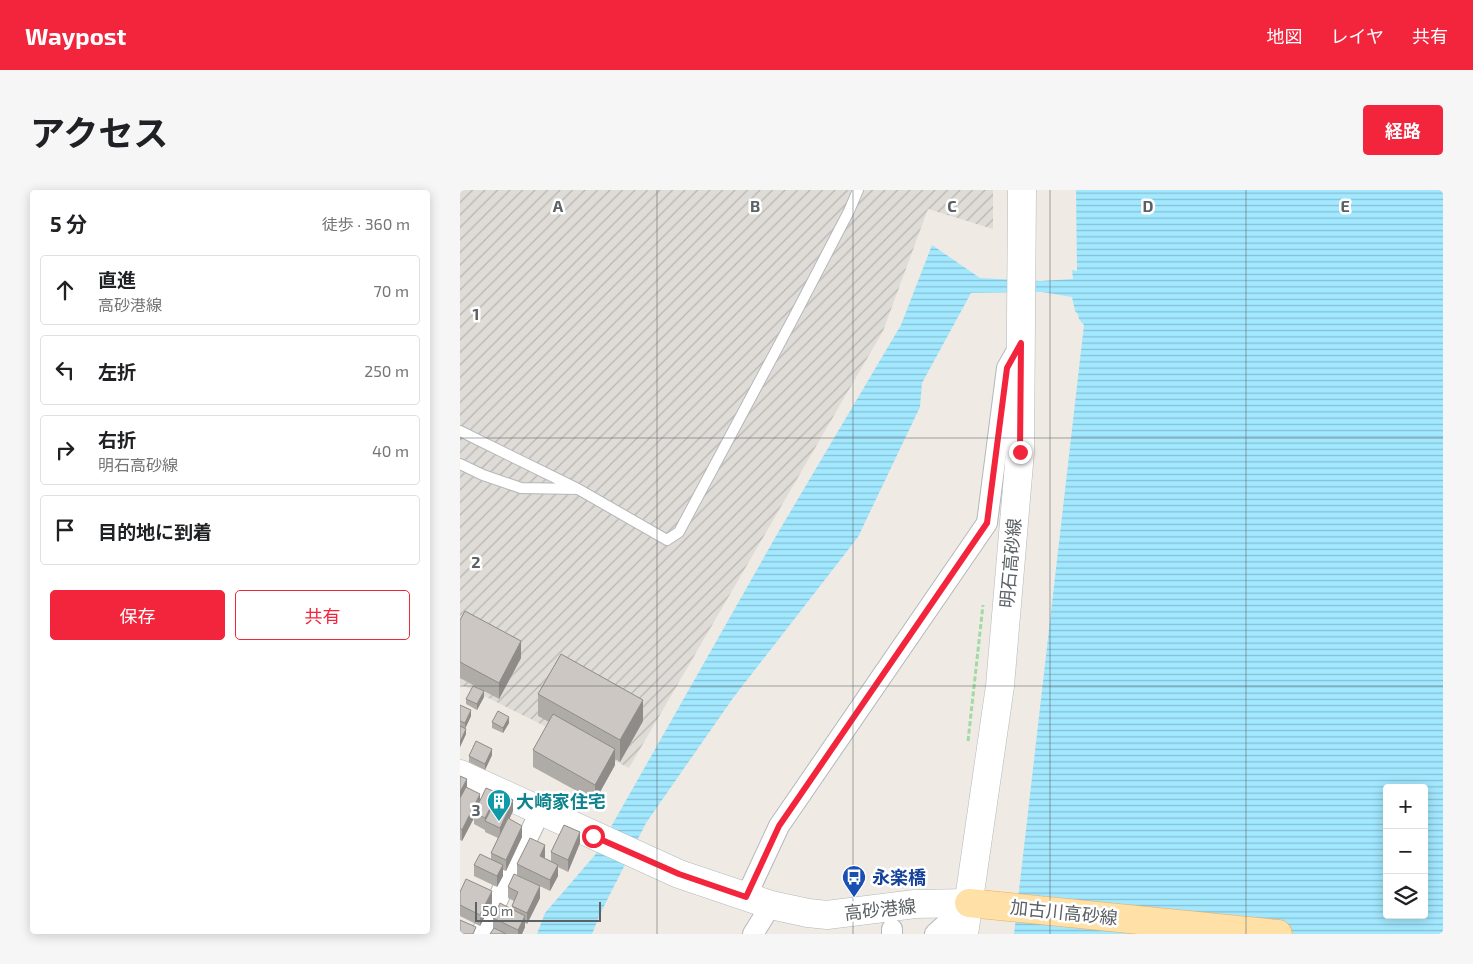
<!DOCTYPE html>
<html lang="ja">
<head>
<meta charset="utf-8">
<style>
	body { margin:0; font-family:"Exo 2","Noto Sans JP",sans-serif; background:#f6f6f6; color:#202124 }
	.controls { position:absolute; right:15px; bottom:15px; display:grid; overflow:hidden; border-radius:5px; box-shadow:0 2px 12px #0003 }
	.controls button { width:45px; height:45px; display:grid; place-items:center; padding:0; border:0; border-bottom:1px solid #e0e0e0; background:#fff; color:#202124; font:25px sans-serif }
	.scale { position:absolute; left:15px; bottom:12px; width:126px; box-sizing:border-box; padding-left:5px; border:2px solid #5b6164; border-top:0; font-size:14px; line-height:18px; white-space:nowrap; color:#5b6164; -webkit-text-stroke:4px #fff; paint-order:stroke }
	.stop { position:absolute; width:15px; height:15px; margin:-11px; border:4px solid #f2253c; border-radius:50%; background:#fff }
	.stop.end { background:#f2253c; border-color:#fff; box-shadow:0 1px 5px #0008 }
	.list { margin:0; padding:0; list-style:none }
	h2 { display:flex; justify-content:space-between; align-items:center; height:65px; margin:0; padding:0 20px; font-size:21px }
	h2 small { font-size:16px; font-weight:400; color:#757577 }
	.list li { display:grid; grid-template-columns:32px 1fr auto; gap:15px; align-items:center; box-sizing:border-box; height:70px; margin:0 10px 10px; padding:0 10px; border:1px solid #e0e0e0; border-radius:5px }
	.list b { display:block; font-size:19px; white-space:nowrap }
	.list p { margin:0; font-size:16px; white-space:nowrap; color:#757577 }
	.list em { font-size:16px; font-style:normal; color:#757577 }
	.actions { display:flex; gap:10px; padding:15px 20px }
	.actions a { flex:1; padding:11px 0; border:1px solid #f2253c; border-radius:5px; text-align:center; font-size:18px; color:#f2253c }
	.actions .main { background:#f2253c; color:#fff }
	.icon { flex:none; width:28px; height:28px; fill:none; stroke:currentColor; stroke-width:2; stroke-linecap:round; stroke-linejoin:round }
	.map { position:relative; flex:none; width:983px; height:744px; overflow:hidden; border-radius:5px }
	header { display:flex; align-items:center; gap:30px; box-sizing:border-box; height:70px; padding:0 25px; background:#f2253c; color:#fff }
	header strong { font-size:24px }
	nav { display:flex; gap:28px; margin-inline-start:auto; font-size:18px }
	.intro { display:flex; align-items:center; justify-content:space-between; box-sizing:border-box; height:120px; padding:0 30px }
	h1 { margin:0; font-size:35px }
	.button { padding:12px 22px; border-radius:5px; background:#f2253c; color:#fff; font-size:18px; font-weight:700 }
	main { display:flex; gap:30px; padding:0 30px }
	aside { flex:1; background:#fff; border-radius:5px; box-shadow:0 2px 12px #0003 }
	.map>svg:first-child { display:block }
	.industrial { fill:url(#industrial-furrows) }
	.water { fill:url(#water-rules); fill-rule:evenodd }
	.lines { fill:none; stroke-linecap:round; stroke-linejoin:round }
	.service-casing { stroke:#b4b7bb; stroke-width:12 }
	.minor-casing { stroke:#b4b7bb; stroke-width:22 }
	.secondary-casing { stroke:#b2b8bb; stroke-width:29 }
	.primary-casing { stroke:#f9aa52; stroke-width:29 }
	.path { stroke:#a0daa4; stroke-width:3; stroke-dasharray:5 2.5; stroke-linecap:butt }
	.service { stroke:#fff; stroke-width:10 }
	.minor { stroke:#fff; stroke-width:20 }
	.secondary { stroke:#fff; stroke-width:28 }
	.primary { stroke:#ffe0a7; stroke-width:28 }
	.wall { fill:#afaba7 }
	.shaded-wall { fill:#8f8b88 }
	.building { fill:#ccc7c2; stroke:#8f8b88 }
	.route { stroke:#f2253c; stroke-width:6 }
	.grid { fill:none; stroke:#5b6164; stroke-width:1; stroke-opacity:0.55 }
	.labels { text-anchor:middle; dominant-baseline:central; stroke-width:5; stroke-linejoin:round; paint-order:stroke }
	.street-label { font-size:18px; fill:#5b6164; stroke:#fff }
	.culture-label { font-size:18px; font-weight:bold; fill:#0d838f; stroke:#fff; text-anchor:start }
	.transit-label { font-size:18px; font-weight:bold; fill:#164399; stroke:#fff; text-anchor:start }
	.grid-label { font-size:16px; text-anchor:middle; font-weight:bold; fill:#5b6164; stroke:#fff; stroke-width:5; stroke-linejoin:round; paint-order:stroke }
</style>
</head>
<body>
<header>
<strong>Waypost</strong>
<nav><a>地図</a><a>レイヤ</a><a>共有</a></nav>
</header>
<div class="intro"><h1>アクセス</h1><a class="button">経路</a></div>
<main>
<aside>
<h2>5 分<small>徒歩 · 360 m</small></h2>
<ul class="list">
<li><svg class="icon" aria-label="ahead" viewBox="0 0 24 24"><path d="M12 20V5M6 11l6-6 6 6"/></svg><div><b>直進</b><p>高砂港線</p></div><em>70 m</em></li>
<li><svg class="icon" aria-label="left" viewBox="0 0 24 24"><path d="M17 20v-9H6M10 6l-5 5 5 5"/></svg><div><b>左折</b></div><em>250 m</em></li>
<li><svg class="icon" aria-label="right" viewBox="0 0 24 24"><path d="M7 20v-9h11M14 6l5 5-5 5"/></svg><div><b>右折</b><p>明石高砂線</p></div><em>40 m</em></li>
<li><svg class="icon" aria-label="arrive" viewBox="0 0 24 24"><path d="M6 21V4h12l-3 4 3 4H6"/></svg><div><b>目的地に到着</b></div></li>
</ul>
<div class="actions"><a class="main">保存</a><a>共有</a></div>
</aside>
<div class="map">
<svg width="983" height="744" viewBox="0 0 983 744">
	<defs>
		<pattern id="industrial-furrows" width="10" height="10" patternUnits="userSpaceOnUse" patternTransform="scale(1.25)"><rect width="10" height="10" fill="#dfdcd7"/><path d="M-1 1l2-2M0 10L10 0M9 11l2-2" fill="none" stroke="#b8b6b2"/></pattern>
		<pattern id="water-rules" width="6" height="5" patternUnits="userSpaceOnUse" patternTransform="scale(1.25)"><rect width="6" height="5" fill="#a2e8ff"/><path d="M0 2.5h6" fill="none" stroke="#87bfd2"/></pattern>
	</defs>
	<rect width="100%" height="100%" fill="#efeae3"/>
	<path class="industrial" d="M0 0H533V39L468 19 423 141 169 578 0 494Z"/>
	<path class="water" d="M616 0H983V744H554L624 135 619 129 618 124 615 121 612 107 582 102 511 103 462 193 460 217 398 347 273 508 186 633 141 722 132 744H77L85 723 135 665 316 346 441 135 472 55 520 88 580 91 613 89 612 80 617 81ZM927 598H964V725H927Z"/>
	<g class="lines">
		<g class="service-casing">
			<path id="service" d="M0 241 116 298
				M0 274 23 285 61 298 118 299 207 350 219 342 336 123 389 21 398 0"/>
		</g>
		<g class="minor-casing">
			<path id="minor" d="M286 707 319 636 527 333 547 178 559 157
				M21 744 80 622
				M293 744 311 715
				M432 744V739
				M475 744 509 713"/>
		</g>
		<g class="secondary-casing">
			<path id="secondary" d="M0 584 219 684 311 715 348 723 367 725 455 714 509 713
				M504 744 540 496 560 262 562 0"/>
		</g>
		<g class="primary-casing">
			<path id="primary" d="M509 713 818 744"/>
		</g>
		<path class="path" d="M508 551 523 415"/>
		<use href="#service" class="service"/>
		<use href="#minor" class="minor"/>
		<use href="#secondary" class="secondary"/>
		<use href="#primary" class="primary"/>
	</g>
	<path class="wall" d="M0 430 61 468 39 509 0 488Z
		M78 504 183 531 160 572 155 569V575L135 611 73 577V560L89 532 78 526Z
		M24 507 17 520 6 514V509Z
		M0 515 11 526 5 538 6 544 0 557Z
		M32 532 49 533 43 543 32 538Z
		M32 565 25 580 9 572V566Z
		M0 586 7 597 20 610 38 606 53 621 49 629 62 647 46 681 43 680V686L37 697 14 686V675L31 669V663L38 648 25 642V640L14 634V628L2 651 0 650Z
		M120 653 108 682 98 677V686L90 701 57 685V674L85 667 84 668 91 671V662Z
		M48 697 80 708 67 734 65 733V737L62 744H30L33 739V728L52 719V716L54 711 48 708Z
		M0 702 32 713 20 736 0 726Z"/>
	<path class="shaded-wall" d="M61 451V468L39 509V493Z
		M24 501V507L17 520V514Z
		M183 510V531L160 572V550Z
		M11 520V526L5 539V533Z
		M49 527V533L43 543V538Z
		M6 539V544L0 557V552Z
		M32 559V565L25 580V574Z
		M155 559V575L135 611V595Z
		M7 589V600L0 614V602Z
		M38 603V614L25 631V640V628Z
		M20 604V615L14 623V628L2 651V640Z
		M53 610V621L40 649V638Z
		M62 636V647L46 681V670Z
		M120 642V653L108 682V670Z
		M85 655V667L80 677V666Z
		M43 675V686L37 697V686Z
		M98 675V686L90 701V690Z
		M80 696V708L67 734V723Z
		M32 701V713L20 736V725Z
		M65 726V737L62 744H58V740Z"/>
	<path class="building" d="M5 421 61 451 39 493 0 472V430Z
		M101 464 183 510 160 550 78 504Z
		M13 496 24 501 17 514 6 509Z
		M0 515 11 520 5 533 0 531Z
		M38 521 49 527 43 538 32 532Z
		M93 524 155 559 135 595 73 560Z
		M0 536 6 539 0 552Z
		M16 551 32 559 25 574 9 566Z
		M0 586 7 589 0 602Z
		M6 597 20 604 2 640 0 638V608Z
		M26 598 38 603 25 628 14 623Z
		M39 603 53 610 40 638 25 631Z
		M48 628 62 636 46 670 31 663Z
		M104 635 120 642 108 670 91 662Z
		M70 648 85 655 80 666 98 675 90 690 57 674Z
		M20 664 43 675 37 686 14 675Z
		M54 684 80 696 67 723 52 716 58 702 48 697Z
		M6 689 32 701 20 725 0 715V702Z
		M40 713 65 726 58 740 33 728Z
		M0 730 16 737 13 744H0Z
		M34 738 46 744H30Z"/>
	<g class="lines">
		<path class="route" d="M133 646 219 684 286 707 319 636 527 333 547 178 561 153 560 262"/>
	</g>
	<path class="grid" d="M197 0V744M393 0V744M590 0V744M786 0V744M0 248H983M0 496H983"/>
	<defs>
		<g id="building-pin" transform="scale(1.25)"><path d="M0 17L-7.5 6A9.5 9.5 0 1 1 7.5 6Z" fill="#0f9aa8" stroke="#fff"/><path d="M-4-6H4V6H1V3H-1V6H-4ZM-2.5-4.3h1.7v1.8h-1.7ZM.8-4.3h1.7v1.8H.8ZM-2.5-1h1.7V.8h-1.7ZM.8-1h1.7V.8H.8Z" fill="#fff"/></g>
		<g id="bus-pin" transform="scale(1.25)"><path d="M0 17L-7.5 6A9.5 9.5 0 1 1 7.5 6Z" fill="#1a4fb4" stroke="#fff"/><path d="M-5-6H5V4H4V6H2V4H-2V6H-4V4H-5ZM-3.5-4V0h7V-4ZM-3.5 1.2v1.5H-2V1.2ZM2 1.2v1.5H3.5V1.2Z" fill="#fff"/></g>
	</defs>
	<g fill-rule="evenodd">
		<use href="#building-pin" x="39" y="611"/>
		<use href="#bus-pin" x="394" y="687"/>
	</g>
	<g class="labels">
		<g class="street-label">
			<text transform="translate(550 373) rotate(-85)">明石高砂線</text>
			<text transform="translate(420 719) rotate(-6)">高砂港線</text>
			<text transform="translate(604 722) rotate(6)">加古川高砂線</text>
		</g>
		<g class="culture-label">
			<text x="56" y="611">大崎家住宅</text>
		</g>
		<g class="transit-label">
			<text x="412" y="687">永楽橋</text>
		</g>
	</g>
	<g class="grid-label">
		<text x="98" y="22">A</text>
		<text x="295" y="22">B</text>
		<text x="492" y="22">C</text>
		<text x="688" y="22">D</text>
		<text x="885" y="22">E</text>
		<text x="16" y="130">1</text>
		<text x="16" y="378">2</text>
		<text x="16" y="626">3</text>
	</g>
</svg>
<div class="controls">
<button>+</button>
<button>−</button>
<button><svg class="icon" aria-label="layers" viewBox="0 0 24 24"><path d="M12 4l9 5-9 5-9-5zM3 14l9 5 9-5"/></svg></button>
</div>
<div class="scale">50 m</div>
<div class="stop" style="left:133px;top:646px"></div>
<div class="stop end" style="left:560px;top:262px"></div>
</div>
</main>
</body>
</html>
